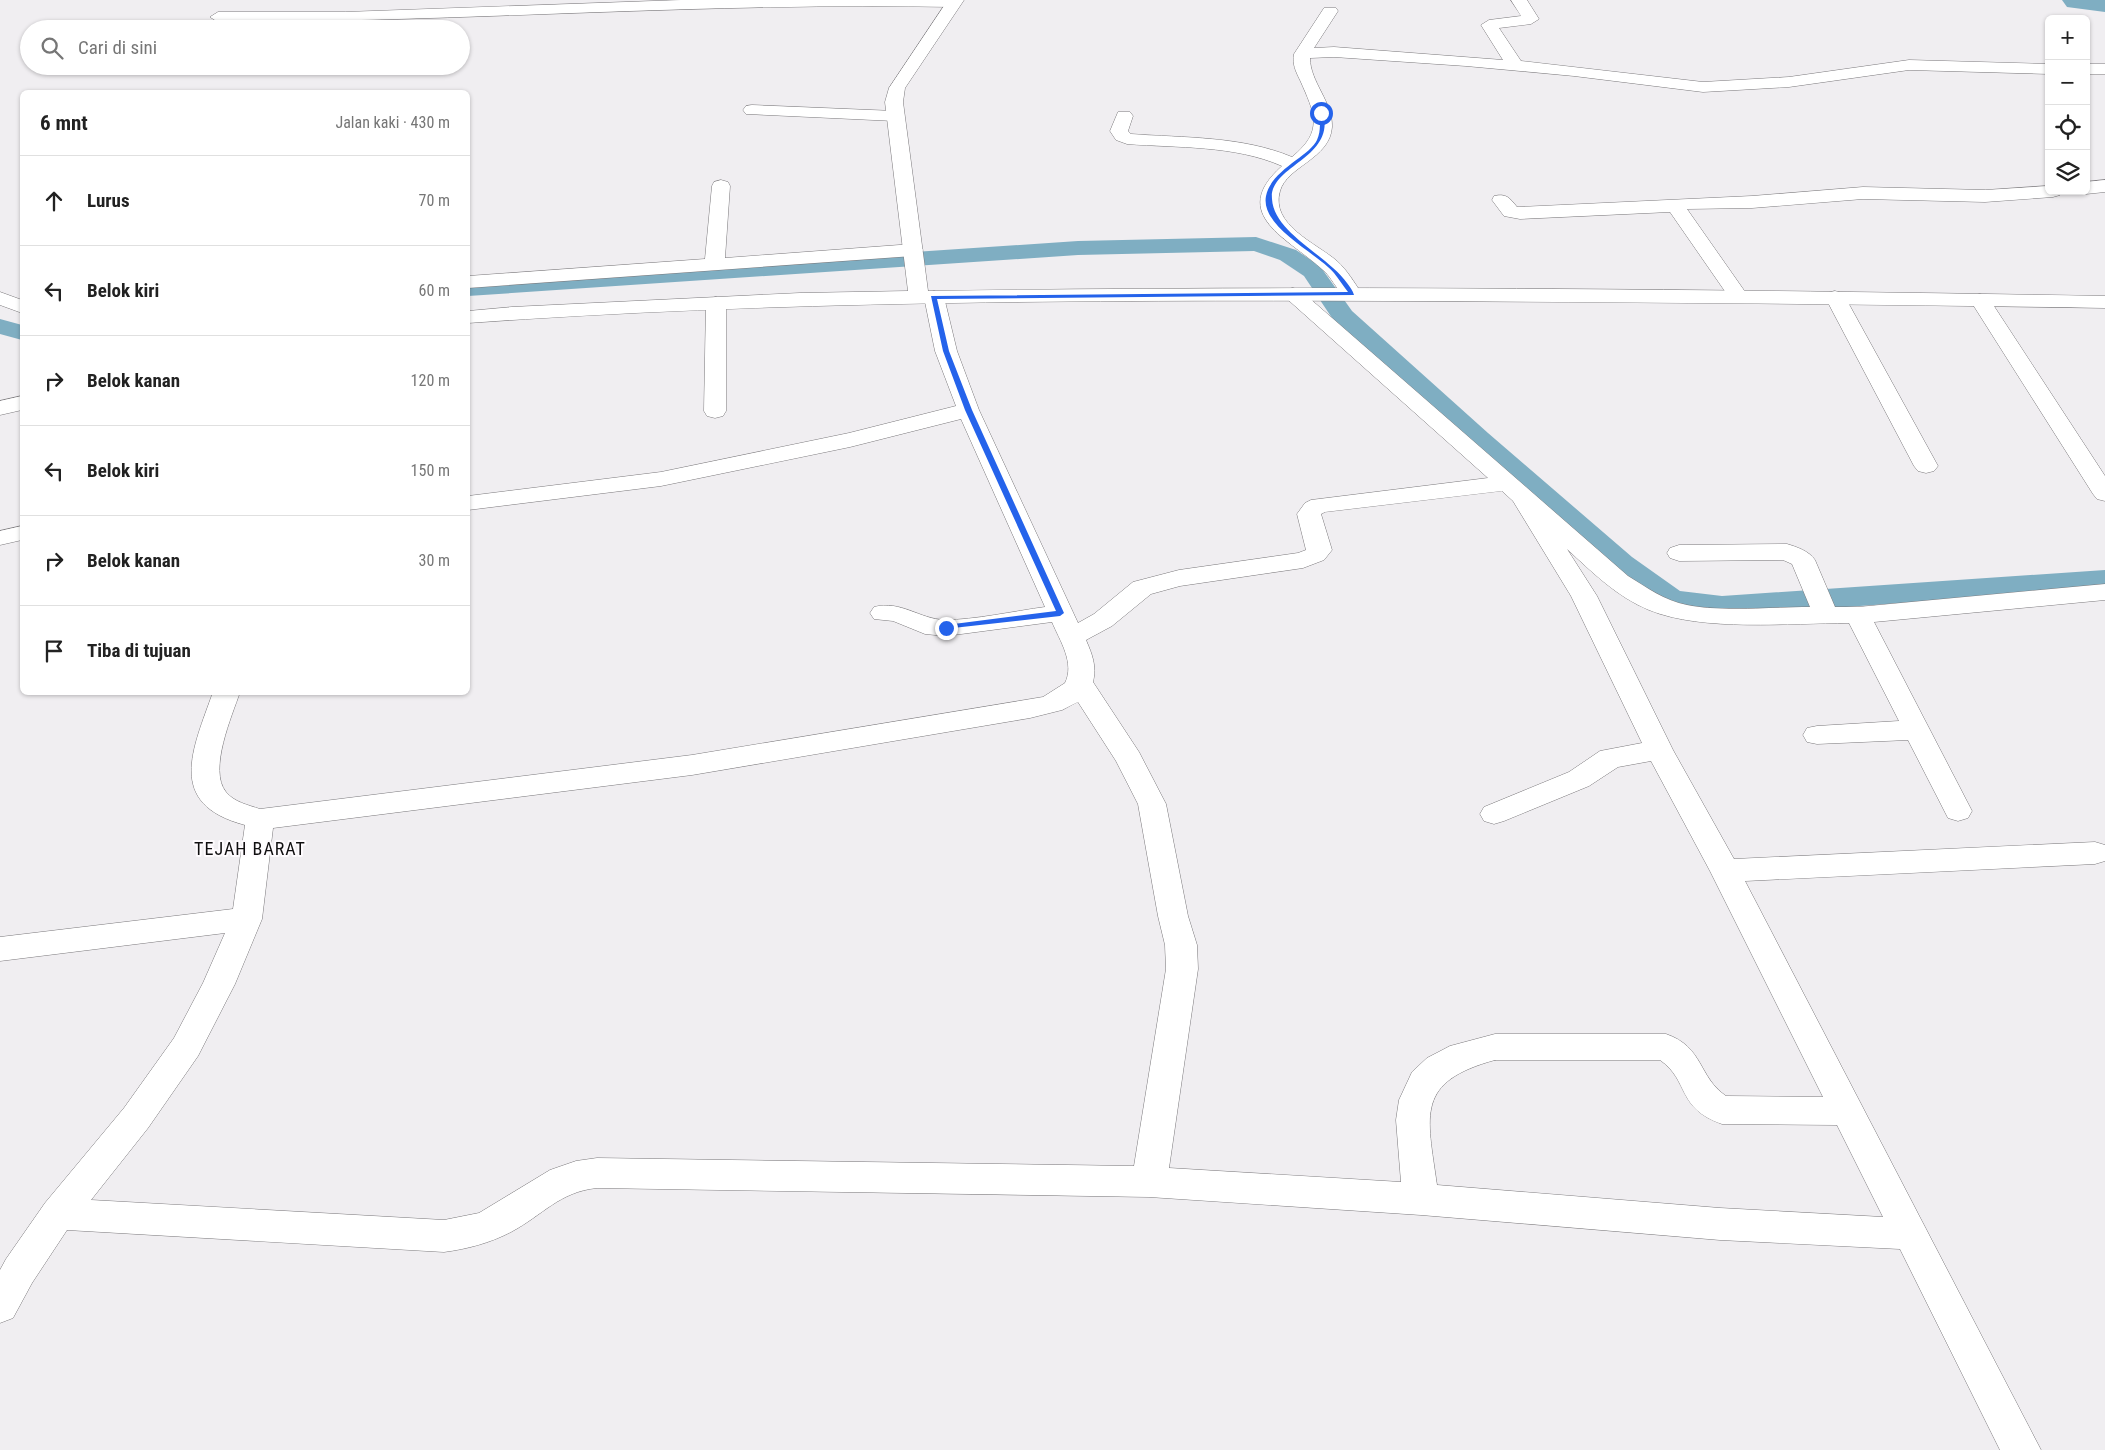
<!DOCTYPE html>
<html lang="id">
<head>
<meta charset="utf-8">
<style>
	body { margin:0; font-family:"Roboto Condensed",sans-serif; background:#f2f2f2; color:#222 }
	.controls { position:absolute; right:15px; top:15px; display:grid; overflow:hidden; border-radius:8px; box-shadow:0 1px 4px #0004 }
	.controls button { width:45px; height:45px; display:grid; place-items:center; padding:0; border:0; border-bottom:1px solid #e0e0e0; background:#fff; color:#222; font:25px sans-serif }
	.stop { position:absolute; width:15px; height:15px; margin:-11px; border:4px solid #2563eb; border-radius:50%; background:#fff }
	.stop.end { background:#2563eb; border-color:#fff; box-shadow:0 1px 5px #0008 }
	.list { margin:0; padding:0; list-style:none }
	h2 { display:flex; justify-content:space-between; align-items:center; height:65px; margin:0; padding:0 20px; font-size:21px }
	h2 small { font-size:16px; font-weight:400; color:#767676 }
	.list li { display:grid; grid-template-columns:32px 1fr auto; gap:15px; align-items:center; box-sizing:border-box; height:90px; padding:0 20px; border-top:1px solid #e0e0e0 }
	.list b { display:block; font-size:19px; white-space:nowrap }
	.list em { font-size:16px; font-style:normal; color:#767676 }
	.icon { flex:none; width:28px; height:28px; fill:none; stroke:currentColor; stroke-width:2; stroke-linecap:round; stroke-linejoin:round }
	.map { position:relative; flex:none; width:2105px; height:1450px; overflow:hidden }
	.search { position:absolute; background:#fff; box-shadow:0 1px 4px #0004; left:20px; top:20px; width:450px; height:55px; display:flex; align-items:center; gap:12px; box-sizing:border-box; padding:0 18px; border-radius:28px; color:#767676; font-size:19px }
	.panel { position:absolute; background:#fff; box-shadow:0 1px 4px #0004; left:20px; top:90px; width:450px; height:605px; border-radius:8px }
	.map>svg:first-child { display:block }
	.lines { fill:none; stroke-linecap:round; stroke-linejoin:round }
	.canal { fill:#7faec2; fill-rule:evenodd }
	.river { fill:#7faec2; fill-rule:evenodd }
	.minor-casing { stroke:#7a787b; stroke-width:1 }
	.secondary-casing { stroke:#7a787b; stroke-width:1 }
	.minor { fill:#fff; fill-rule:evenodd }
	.secondary { fill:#fff; fill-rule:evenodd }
	.route { fill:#2563eb }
	.labels { text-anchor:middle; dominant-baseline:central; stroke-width:4; stroke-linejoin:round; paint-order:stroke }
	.quarter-label { font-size:18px; letter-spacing:1px; fill:#100f10; stroke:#fefbfe }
</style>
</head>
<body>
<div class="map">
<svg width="2105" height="1450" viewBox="0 0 2105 1450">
	<rect width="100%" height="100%" fill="#f0eef1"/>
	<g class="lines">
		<path class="canal" d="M1256 237 1296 250 1320 266 1352 311 1488 433 1632 557 1680 591 1722 596 2105 570V588L1722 616 1661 606 1612 569 1468 445 1334 321 1304 276 1280 260 1254 251 1078 255 468 296V282L1078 241Z
			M0 319 22 325V340L0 334Z"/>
		<path class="river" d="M2062 0H2105V12L2067 7Z"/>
		<g class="minor-casing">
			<path id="minor" d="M681 0H960L962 2 954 7C709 2 463 22 218 22L210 17 218 12H345Z
				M1511 0H1527L1539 19 1531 24 1499 28 1521 61 1703 82 1789 77 1909 60 2049 64V74L1909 70 1789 87 1703 92 1574 76 1466 66 1334 57 1310 58C1310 82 1333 102 1332 127 1330 159 1287 166 1280 191 1270 225 1316 243 1337 261 1347 270 1354 282 1362 294L1359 298C1340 303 1336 281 1323 270 1290 239 1227 215 1282 166 1234 145 1178 148 1127 144L1116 140 1110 131 1118 112H1130L1133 116 1128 131 1131 134C1184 138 1242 136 1292 157 1324 131 1315 114 1300 80 1296 72 1292 64 1294 54L1324 8H1336L1338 11 1314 48 1334 47 1503 60 1481 25 1489 20 1521 16Z
				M2086 64H2105V74H2086Z
				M752 105 895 111 901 112 904 116 901 120 895 121 746 114 743 110 746 106Z
				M721 180 728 182 730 186 725 258 913 244 920 246 923 250 920 254 913 256 468 288V276L705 259 712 186 714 182Z
				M2105 180V192L2086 194 2079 191H2086V182Z
				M2049 186V191H2062L2060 195 2053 197 1985 202 1863 199 1752 208 1687 209 1748 296 1745 300 1738 302 1731 300 1670 212 1520 219 1504 216 1492 200 1494 196C1506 193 1510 198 1517 207H1520L1752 196 1863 187 1985 190Z
				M1293 288 1300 290 1628 576C1646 587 1665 601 1687 605 1720 612 1774 607 1810 607L1792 564 1783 560 1679 561 1670 558 1667 553 1670 548 1679 545 1787 544C1797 547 1809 551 1815 560L1835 607H1858L2105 584V600L1874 622 1972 811 1968 818 1958 821 1948 818 1908 740 1817 744 1807 742 1803 735 1807 728 1817 726 1899 721 1849 623C1790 623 1703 632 1649 610 1617 597 1592 572 1567 549L1597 596 1673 750 1734 859 2095 842 2105 845V861L2095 864 1745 881 2041 1450H2000L1900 1249 1720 1240 1421 1215 1149 1197 597 1188C559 1192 543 1215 511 1232 490 1243 467 1249 444 1252L67 1230 32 1283 13 1318 0 1323V1270L6 1259 45 1203 124 1108 174 1038 203 983 225 933 0 961V937L233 909 245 825C165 804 193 749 213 692H240C232 716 208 770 226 792 234 802 248 805 260 809L692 755 1043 697 1065 683C1075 663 1060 641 1052 622L946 636 925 634 893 621 874 619 870 613 874 607C901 600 919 619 945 620 974 620 1015 611 1045 607L961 419 850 447 661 486 468 510V496L661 472 849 433 956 406 935 351 924 297 927 293 934 291 941 293 944 297 957 351 979 410 1078 623 1094 614 1133 582 1179 570 1298 553 1306 550 1297 514 1305 503 1311 500 1488 478 1286 298 1283 294 1286 290ZM1502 491 1513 501 1571 596 1642 743 1600 751 1569 772 1484 807 1480 814 1484 821 1494 824 1504 821 1589 786 1618 767 1651 761 1710 871 1823 1097 1726 1096C1698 1077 1704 1047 1666 1034H1495L1450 1046 1427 1058 1412 1072 1399 1100 1396 1120 1401 1182 1169 1168 1198 969 1197 945 1188 916 1166 804 1139 752 1093 682C1097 666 1092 654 1086 640L1112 626 1151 594 1180 586 1303 568 1324 560 1332 550 1321 514 1325 512ZM1078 702 1116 761 1138 804 1158 916 1165 945 1166 969 1134 1166 597 1158 576 1161 550 1170 479 1213 444 1220 91 1200 148 1128 198 1056 235 984 262 919 273 828 692 775 1030 718 1062 710ZM1495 1060H1660C1690 1081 1676 1108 1722 1124L1837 1125 1883 1217 1720 1208 1437 1185C1427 1114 1415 1082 1495 1060Z
				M1835 291 1842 293 1845 297 1938 466 1934 471 1926 473 1918 471 1914 466 1825 297 1828 293Z
				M0 292 22 300V313L0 305Z
				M1980 294 1987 296 1990 300 2105 476V501L2097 499 2093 494 1970 300 1973 296Z
				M716 297 723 299 726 303V411L723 416 715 418 707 416 704 411 706 303 709 299Z
				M22 526V540L0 545V531Z"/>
		</g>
		<g class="secondary-casing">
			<path id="secondary" d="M948 0H964L905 88 903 102 928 291C1320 285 1713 289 2105 296V308C1866 304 1628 302 1389 301 1081 300 774 301 468 323V311L512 307 800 293 908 291 885 102 889 88Z
				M22 396V410L0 415V401Z"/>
		</g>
		<use href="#minor" class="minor"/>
		<use href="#secondary" class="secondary"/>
	</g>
	<path class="route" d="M1323 112C1336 159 1269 165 1272 199 1274 233 1327 255 1347 283 1350 287 1353 291 1354 295L937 299 949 351 972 410 1064 613 1060 616 944 629V626L946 625 1056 611 965 410 943 351 931 296 1348 292C1343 286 1339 279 1334 273 1317 253 1260 227 1266 196 1271 170 1310 156 1317 140 1321 131 1320 123 1319 113Z"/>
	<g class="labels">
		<g class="quarter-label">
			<text x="250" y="848">TEJAH BARAT</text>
		</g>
	</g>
</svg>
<div class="controls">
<button>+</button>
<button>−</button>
<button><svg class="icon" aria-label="locate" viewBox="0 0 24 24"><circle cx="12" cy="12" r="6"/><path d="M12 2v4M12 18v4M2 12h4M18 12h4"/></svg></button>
<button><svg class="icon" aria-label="layers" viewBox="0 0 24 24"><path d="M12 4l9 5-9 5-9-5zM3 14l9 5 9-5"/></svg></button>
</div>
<div class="stop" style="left:1321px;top:113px"></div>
<div class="stop end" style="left:946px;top:628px"></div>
<div class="search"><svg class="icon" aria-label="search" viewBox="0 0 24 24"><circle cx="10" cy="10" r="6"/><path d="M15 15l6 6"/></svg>Cari di sini</div>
<section class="panel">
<h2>6 mnt<small>Jalan kaki · 430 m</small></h2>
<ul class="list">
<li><svg class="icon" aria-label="ahead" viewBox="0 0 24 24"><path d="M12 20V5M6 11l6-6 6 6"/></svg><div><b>Lurus</b></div><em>70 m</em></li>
<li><svg class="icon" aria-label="left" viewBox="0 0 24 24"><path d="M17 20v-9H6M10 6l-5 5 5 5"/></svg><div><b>Belok kiri</b></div><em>60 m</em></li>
<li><svg class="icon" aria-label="right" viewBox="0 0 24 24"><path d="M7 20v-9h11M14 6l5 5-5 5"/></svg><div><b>Belok kanan</b></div><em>120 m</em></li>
<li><svg class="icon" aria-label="left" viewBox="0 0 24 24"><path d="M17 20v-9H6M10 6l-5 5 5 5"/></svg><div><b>Belok kiri</b></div><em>150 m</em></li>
<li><svg class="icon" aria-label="right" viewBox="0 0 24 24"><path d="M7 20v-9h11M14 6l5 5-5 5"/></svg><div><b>Belok kanan</b></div><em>30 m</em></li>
<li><svg class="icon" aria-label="arrive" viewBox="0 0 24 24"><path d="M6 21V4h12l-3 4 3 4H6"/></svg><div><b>Tiba di tujuan</b></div></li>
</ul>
</section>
</div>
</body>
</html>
